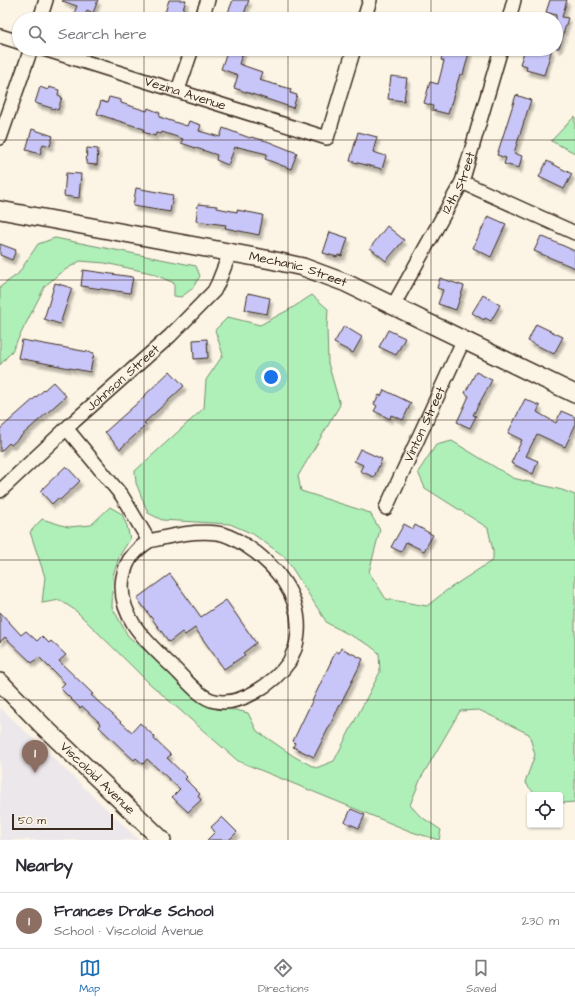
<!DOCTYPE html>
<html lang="en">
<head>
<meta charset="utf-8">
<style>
	body { margin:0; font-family:"Architects Daughter",sans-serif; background:#f7f7f7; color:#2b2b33 }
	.controls { position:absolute; right:12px; bottom:12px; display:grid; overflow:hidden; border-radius:4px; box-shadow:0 1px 3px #0004 }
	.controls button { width:36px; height:36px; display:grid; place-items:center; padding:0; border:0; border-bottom:1px solid #e1e1e2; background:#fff; color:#2b2b33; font:20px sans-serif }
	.scale { position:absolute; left:12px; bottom:10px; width:101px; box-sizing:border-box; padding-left:4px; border:2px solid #3b2a1e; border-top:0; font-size:11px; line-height:14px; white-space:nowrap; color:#3b2a1e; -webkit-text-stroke:3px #fcf5e5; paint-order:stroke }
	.you { position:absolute; left:271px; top:377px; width:14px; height:14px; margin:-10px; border:3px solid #fff; border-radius:50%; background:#1a73e8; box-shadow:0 0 0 6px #1a73e833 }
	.badge { display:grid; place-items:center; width:26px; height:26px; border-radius:50%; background:#1f6fb2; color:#fff; font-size:13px; font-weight:700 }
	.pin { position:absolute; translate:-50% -33px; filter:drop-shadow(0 1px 2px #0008) }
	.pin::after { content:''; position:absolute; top:21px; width:14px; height:12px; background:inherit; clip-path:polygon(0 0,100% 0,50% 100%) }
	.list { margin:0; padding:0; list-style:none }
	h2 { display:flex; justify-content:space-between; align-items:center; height:52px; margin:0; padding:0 16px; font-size:17px }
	h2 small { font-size:13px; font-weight:400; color:#7c7c81 }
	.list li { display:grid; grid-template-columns:26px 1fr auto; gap:12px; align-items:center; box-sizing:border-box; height:56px; padding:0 16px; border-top:1px solid #e1e1e2 }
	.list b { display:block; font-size:15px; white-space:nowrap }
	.list p { margin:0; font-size:13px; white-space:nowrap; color:#7c7c81 }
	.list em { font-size:13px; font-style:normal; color:#7c7c81 }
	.icon { flex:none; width:22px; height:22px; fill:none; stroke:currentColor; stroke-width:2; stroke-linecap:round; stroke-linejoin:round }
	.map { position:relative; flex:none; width:575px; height:840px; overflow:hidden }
	.search { position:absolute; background:#fff; box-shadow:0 1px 3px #0004; left:12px; right:12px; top:12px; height:44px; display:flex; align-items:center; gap:10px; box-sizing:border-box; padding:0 14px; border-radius:22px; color:#7c7c81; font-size:15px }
	.sheet { height:108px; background:#fff }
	nav { display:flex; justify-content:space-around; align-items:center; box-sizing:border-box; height:56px; border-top:1px solid #e1e1e2; background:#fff; font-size:11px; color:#7c7c81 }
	nav a { display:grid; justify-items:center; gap:2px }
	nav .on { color:#1f6fb2 }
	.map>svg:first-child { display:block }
	.built { fill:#ece7eb }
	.green { fill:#aff0b9; stroke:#758d6c }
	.building { fill:#c8c6f8; stroke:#3b2a1e; filter:url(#shadow) }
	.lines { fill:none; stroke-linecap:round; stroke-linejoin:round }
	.minor-casing { stroke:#3b2a1e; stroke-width:16 }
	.major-casing { stroke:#3b2a1e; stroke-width:20 }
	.minor { stroke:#fcf5e5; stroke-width:13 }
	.major { stroke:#fcf5e5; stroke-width:17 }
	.grid { fill:none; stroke:#3b2a1e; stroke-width:1; stroke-opacity:0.55 }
	.labels { text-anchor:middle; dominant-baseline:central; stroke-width:4; stroke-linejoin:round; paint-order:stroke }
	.street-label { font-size:13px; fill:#3b2a1e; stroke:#fcf5e5 }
</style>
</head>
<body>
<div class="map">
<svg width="575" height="840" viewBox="0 0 575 840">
	<defs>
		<filter id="shadow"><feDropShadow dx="2.5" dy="4.5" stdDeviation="1" flood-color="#0004"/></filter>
	</defs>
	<rect width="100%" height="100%" fill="#fcf5e5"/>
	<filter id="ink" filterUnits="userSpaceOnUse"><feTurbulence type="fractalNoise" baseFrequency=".025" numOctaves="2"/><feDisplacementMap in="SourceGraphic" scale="8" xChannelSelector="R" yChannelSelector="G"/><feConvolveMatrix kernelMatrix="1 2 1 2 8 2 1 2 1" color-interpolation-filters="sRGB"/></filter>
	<g filter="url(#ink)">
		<path class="built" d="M0 707 139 840H0Z"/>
		<path class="green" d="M575 116V153L551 141Z
			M55 238 196 266 200 276 192 289 181 297 174 296V283L151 273 105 263 80 261 60 273 45 286 12 351 0 365V287L18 274 38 244Z
			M312 295 328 309 327 327 328 363 340 405 298 476 301 491 370 513 380 530 369 572 386 599 427 606 447 590 493 560V551L488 528 425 488 418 472 436 445 452 441 513 478 562 490 575 495V802L561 803 560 795C541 795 537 799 525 782L535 755 529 734 479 710 460 711 421 778 410 805 420 816 441 830 439 840 412 832 238 761 149 683 76 611 60 600 42 603 45 577 30 532 42 519 68 527 91 525 110 507 122 514 127 526 130 539 120 555 113 575 112 607 128 636 207 702 218 709 236 710 248 713 257 731 295 757 316 768 334 761 380 672 379 653 369 645 327 623 285 557 253 534 230 524 162 520 148 513 136 483 135 471 204 408 206 380 223 355 215 330 228 317 260 325 292 308Z"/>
		<path class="building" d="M63 0H98L93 13 87 10 84 19H72L77 6 62 1Z
			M169 0H186L180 19H163Z
			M233 0H249L242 19H231L232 17 227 15Z
			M550 0H567L562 17 568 18 559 48H556V15L546 12Z
			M228 49H244L239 64 262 72 259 80 291 89 290 93 297 95 293 108 234 88 238 75 221 69Z
			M444 49H470L463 75 460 74 448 114 432 110 433 106 424 103 430 82 438 84 444 61 441 60Z
			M525 49 535 52 536 49H552L544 75 526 70 527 66 520 64Z
			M391 76 407 78 404 101 388 99Z
			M40 87 48 90 49 87 59 90 58 95 62 97 58 110 35 103Z
			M516 95 531 100 514 153 522 156 519 168 504 164 506 158 497 155Z
			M109 97 121 100V103L147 111 148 108 160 113 159 117 187 126 189 121 201 125 199 131 220 137 223 128 250 138 251 137 267 141 297 153 291 169 265 159 267 154 238 147 237 148 235 147 228 165 216 160 217 155 181 143 183 139 162 132 161 134 156 133 155 136 143 132 144 129 97 114 101 101 107 103Z
			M32 129 53 136 50 146 43 144 40 154 26 150Z
			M358 132 377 137 373 152 386 156 382 169 350 161Z
			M87 148 98 149 97 165 86 164Z
			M547 161 572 174 564 189 539 177Z
			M66 173 81 174 79 198 64 196Z
			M136 188 173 195 170 212 133 206Z
			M198 204 217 206V208L237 212V210L263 215 259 235 225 228 226 225 196 221Z
			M488 216 506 224 491 257 473 248Z
			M387 226 404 240 386 261 370 248Z
			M330 232 348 238 342 256 338 255 337 257 323 253Z
			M541 236 575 251V268L534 251Z
			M0 244 16 250 12 260 0 255Z
			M83 270 133 277 130 293 81 286Z
			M440 278 464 286 456 310 438 304 443 290 437 288Z
			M55 283 72 288 60 324 44 319Z
			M248 293 270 298 267 314 245 310Z
			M483 295 500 305 491 321 485 318 484 320 472 313Z
			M536 324 563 337 554 354 528 341Z
			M344 326 362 337 353 353 334 343Z
			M388 330 405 338 396 355 379 347Z
			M207 339 208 358 194 359 193 340Z
			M22 340 94 353 90 372 18 358Z
			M170 371 184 386 144 423 146 425 120 449 105 432 143 398V397Z
			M476 372 492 380 473 415 476 416 470 428 457 422 469 396 465 393Z
			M53 382 66 396 11 445 9 443 0 452V429Z
			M384 390 411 403 403 420 391 415 390 419 374 411 377 406 374 404 379 395 381 396Z
			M525 399 540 406 537 412 556 423 561 411 575 417V426L565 447 537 434 526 456 538 461 533 474 511 463 522 440 508 433Z
			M360 449 382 459 374 477 360 471 363 465 354 461Z
			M66 466 80 481 60 500 58 498 52 504 40 491Z
			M404 524 413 529 415 525 433 535 424 551 406 542 401 552 391 547Z
			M170 574 201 617 226 600 256 643 243 653 245 655 224 669 195 628 185 635 182 632 169 642 137 598Z
			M0 612 21 635 26 631 37 641 42 636 49 643 51 641 66 655 59 661 93 694 91 695 132 732 140 723 155 737 154 739 171 755 167 758 187 777 185 779 200 794 198 796 201 800 188 812 172 797 180 789 147 759 143 764 136 758 134 760 125 752 99 727 101 724 82 706 80 708 60 688 65 683 39 657 32 663 5 637 0 642Z
			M341 648 363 659 314 757 293 747 295 743 293 741 336 651 339 653Z
			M351 809 365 815 359 828 345 822Z
			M222 817 237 832 229 840H207L215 832 211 827Z"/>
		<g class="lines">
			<g class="minor-casing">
				<g id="minor">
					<path d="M40 19 46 0"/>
					<path d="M201 19 208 0"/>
					<path d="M364 19 370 0"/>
					<path d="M509 19 514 0"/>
					<path d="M0 36 19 42"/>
					<path id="s1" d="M44 49 327 138 354 49"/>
					<path d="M178 90 192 49"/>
					<path d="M0 138 31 49"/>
					<path d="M462 182 575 233"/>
					<path id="s2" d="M393 306 462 182 501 49"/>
					<path d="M67 429 122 496 149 541C143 545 137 550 133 555 127 561 125 569 123 577 116 617 149 644 175 669 185 679 201 699 215 701 241 707 275 682 289 662 291 659 292 654 294 651 297 645 297 640 298 633 301 595 275 564 245 545 237 540 227 534 217 533 194 530 171 536 149 541"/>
					<path id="s3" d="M0 491 71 424 170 336 214 291 218 283 230 253"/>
					<path id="s4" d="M386 508 463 341"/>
				</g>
			</g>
			<g class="major-casing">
				<g id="major">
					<path id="s5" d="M0 210 271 260 303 267 346 283 575 394"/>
					<path id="s6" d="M0 682 43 726 162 840"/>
				</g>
			</g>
			<use href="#minor" class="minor"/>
			<use href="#major" class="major"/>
		</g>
	</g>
	<path class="grid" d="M144 0V19M288 0V19M431 0V19M144 49V840M288 49V840M431 49V840M0 140H575M0 280H575M0 420H575M0 560H575M0 700H575"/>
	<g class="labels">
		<g class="street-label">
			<text stroke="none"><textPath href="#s1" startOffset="148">Vezina Avenue</textPath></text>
			<text stroke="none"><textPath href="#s2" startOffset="140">12th Street</textPath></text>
			<text stroke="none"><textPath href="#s5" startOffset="304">Mechanic Street</textPath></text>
			<text stroke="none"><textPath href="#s3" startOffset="167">Johnson Street</textPath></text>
			<text stroke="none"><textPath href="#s4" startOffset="92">Vinton Street</textPath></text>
			<text stroke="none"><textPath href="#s6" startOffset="137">Viscoloid Avenue</textPath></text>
		</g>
	</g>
</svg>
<div class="controls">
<button><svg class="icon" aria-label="locate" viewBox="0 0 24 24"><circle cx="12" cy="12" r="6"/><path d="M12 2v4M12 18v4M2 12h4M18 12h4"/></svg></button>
</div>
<div class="scale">50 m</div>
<div class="you"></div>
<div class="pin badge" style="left:35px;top:773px;background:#8d6e63">1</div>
<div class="search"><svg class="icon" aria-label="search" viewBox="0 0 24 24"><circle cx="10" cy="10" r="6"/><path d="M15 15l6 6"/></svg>Search here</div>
</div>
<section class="sheet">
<h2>Nearby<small></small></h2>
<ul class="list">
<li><span class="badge" style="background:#8d6e63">1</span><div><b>Frances Drake School</b><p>School · Viscoloid Avenue</p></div><em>230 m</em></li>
</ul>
</section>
<nav>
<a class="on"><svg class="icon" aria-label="map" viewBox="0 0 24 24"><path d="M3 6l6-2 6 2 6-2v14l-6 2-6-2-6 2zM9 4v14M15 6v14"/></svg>Map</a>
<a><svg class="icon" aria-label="directions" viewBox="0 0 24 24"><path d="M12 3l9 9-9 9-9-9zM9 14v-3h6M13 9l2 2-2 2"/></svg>Directions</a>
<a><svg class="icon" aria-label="saved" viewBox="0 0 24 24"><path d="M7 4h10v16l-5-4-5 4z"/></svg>Saved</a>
</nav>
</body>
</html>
